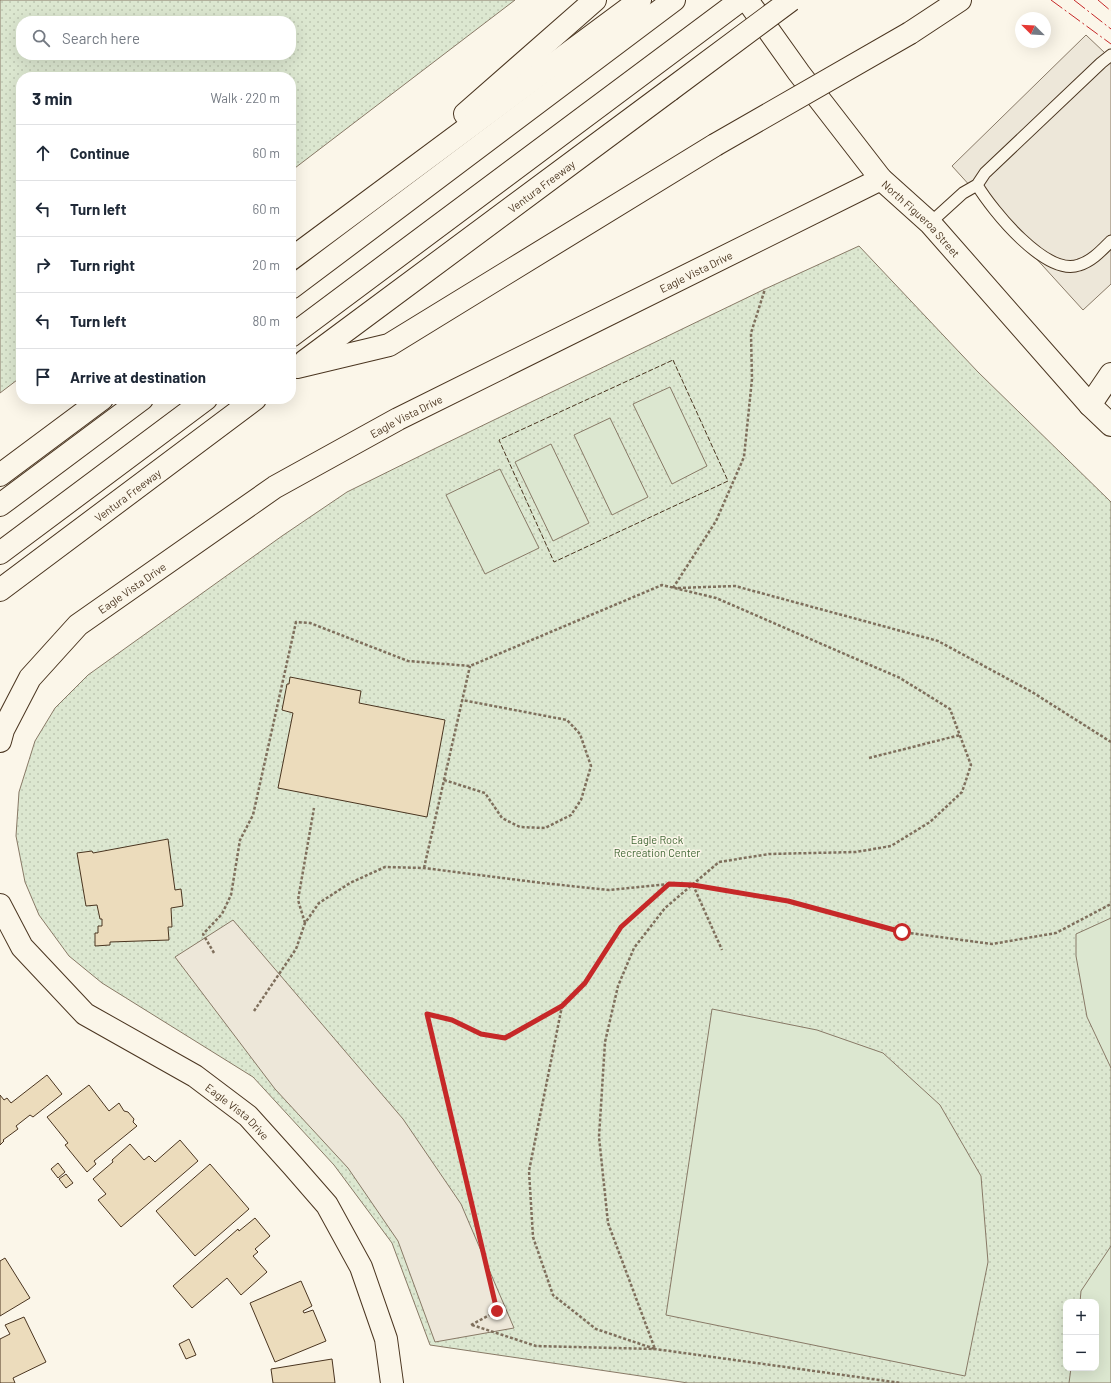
<!DOCTYPE html>
<html lang="en">
<head>
<meta charset="utf-8">
<style>
	body { margin:0; font-family:Barlow,sans-serif; background:#f6f6f7; color:#1f2937 }
	.controls { position:absolute; right:12px; bottom:12px; display:grid; overflow:hidden; border-radius:8px; box-shadow:0 4px 16px #0002 }
	.controls button { width:36px; height:36px; display:grid; place-items:center; padding:0; border:0; border-bottom:1px solid #e0e1e3; background:#fff; color:#1f2937; font:20px sans-serif }
	.compass { position:absolute; left:1015px; top:12px; width:36px; height:36px; border-radius:50%; background:#fff; box-shadow:0 4px 16px #0002; rotate:294deg }
	.stop { position:absolute; width:12px; height:12px; margin:-9px; border:3px solid #c62828; border-radius:50%; background:#fff }
	.stop.end { background:#c62828; border-color:#fff; box-shadow:0 1px 4px #0008 }
	.list { margin:0; padding:0; list-style:none }
	h2 { display:flex; justify-content:space-between; align-items:center; height:52px; margin:0; padding:0 16px; font-size:17px }
	h2 small { font-size:13px; font-weight:400; color:#747a83 }
	.list li { display:grid; grid-template-columns:26px 1fr auto; gap:12px; align-items:center; box-sizing:border-box; height:56px; padding:0 16px; border-top:1px solid #e0e1e3 }
	.list b { display:block; font-size:15px; white-space:nowrap }
	.list em { font-size:13px; font-style:normal; color:#747a83 }
	.icon { flex:none; width:22px; height:22px; fill:none; stroke:currentColor; stroke-width:2; stroke-linecap:round; stroke-linejoin:round }
	.map { position:relative; flex:none; width:1111px; height:1383px; overflow:hidden }
	.search { position:absolute; background:#fff; box-shadow:0 4px 16px #0002; left:16px; top:16px; width:280px; height:44px; display:flex; align-items:center; gap:10px; box-sizing:border-box; padding:0 14px; border-radius:16px; color:#747a83; font-size:15px }
	.panel { position:absolute; background:#fff; box-shadow:0 4px 16px #0002; left:16px; top:72px; width:280px; height:332px; border-radius:16px }
	.map>svg:first-child { display:block }
	.grass { fill:url(#grass-dots); stroke:#887966; fill-rule:evenodd }
	.pitch { fill:#dce7d0; stroke:#887966 }
	.parking { fill:#ede7d9; stroke:#887966 }
	.building { fill:#ecdcbc; stroke:#4a3520 }
	.lines { fill:none; stroke-linecap:round; stroke-linejoin:round }
	.service-casing { stroke:#4a3520; stroke-width:13 }
	.tertiary-casing { stroke:#4a3520; stroke-width:24 }
	.secondary-casing { stroke:#4a3520; stroke-width:24 }
	.motorway-casing { stroke:#4a3520; stroke-width:24 }
	.path { stroke:#7f6f5c; stroke-width:2.5; stroke-dasharray:3 2; stroke-linecap:butt }
	.service { stroke:#fbf6e9; stroke-width:11 }
	.tertiary { stroke:#fbf6e9; stroke-width:22 }
	.secondary { stroke:#fbf6e9; stroke-width:22 }
	.motorway { stroke:#fbf6e9; stroke-width:22 }
	.motorway-bridge-casing { stroke:#4a3520; stroke-width:24; stroke-linecap:butt }
	.motorway-bridge { stroke:#fbf6e9; stroke-width:22 }
	.fence { stroke:#4a3520; stroke-width:1; stroke-dasharray:5 2; stroke-linecap:butt }
	.power { stroke:#c62828; stroke-width:1; stroke-dasharray:14 3 2 3; stroke-linecap:butt }
	.route { stroke:#c62828; stroke-width:5 }
	.labels { text-anchor:middle; dominant-baseline:central; stroke-width:3; stroke-linejoin:round; paint-order:stroke }
	.street-label { font-size:11px; fill:#4a3520; stroke:#fbf6e9 }
	.park-label { font-size:11px; fill:#436837; stroke:#fbf6e9 }
</style>
</head>
<body>
<div class="map">
<svg width="1111" height="1383" viewBox="0 0 1111 1383">
	<defs>
		<pattern id="grass-dots" width="8" height="8" patternUnits="userSpaceOnUse"><rect width="8" height="8" fill="#dce7d0"/><path d="M2 2h.1M6 6h.1" fill="none" stroke="#bec7b2" stroke-width="1.8" stroke-linecap="round"/></pattern>
	</defs>
	<rect width="100%" height="100%" fill="#fbf6e9"/>
	<path class="grass" d="M0 0H515L291 171V77H21V377L0 393ZM21 21H291V55H21Z
		M859 246 978 372 1111 502V1383H688L430 1345 392 1243 334 1165 253 1077 102 983 69 956 39 915 25 882 16 836 19 792 35 741 55 708 88 675 282 536 347 492 436 448 765 289ZM1066 1302H1096V1368H1066Z"/>
	<path class="pitch" d="M670 387 707 466 672 484 633 404Z
		M610 418 648 497 612 515 574 435Z
		M551 444 589 523 553 541 515 462Z
		M500 469 539 548 485 574 446 495Z
		M1111 918V1068L1087 1017 1076 956V934Z
		M712 1009 817 1030 883 1053 940 1105 981 1176 988 1262 965 1376 666 1315Z
		M1111 1246V1383H1069L1071 1368H1096V1302H1080L1081 1291Z"/>
	<path class="parking" d="M1086 35 1105 53 1111 49V284L1083 310 952 166Z
		M233 920 403 1119 461 1204 514 1328 435 1342 398 1241 348 1168 275 1089 175 957Z"/>
	<path class="building" d="M290 677 361 691 359 703 445 720 427 817 278 788 293 713 282 710 287 684H289Z
		M168 839 175 890 181 889 183 906 171 908 172 927H168L169 940 110 942V945L95 946V933H98V926H102V919H100L97 905 86 906 77 853 92 851 93 853Z
		M47 1075 62 1094 33 1117 30 1115 16 1126 18 1129 3 1140 4 1141 0 1145V1095L4 1100 7 1098 11 1103Z
		M89 1085 109 1111 119 1103 124 1111 128 1112 134 1119 133 1122 137 1126 94 1161 96 1164 87 1172 65 1145 68 1143 47 1117Z
		M180 1140 198 1161 121 1227 98 1200 106 1194 93 1179 113 1162 112 1160 130 1144 144 1160 149 1156 155 1162Z
		M58 1163 65 1172 58 1178 51 1169Z
		M210 1164 249 1209 195 1256 156 1211Z
		M66 1174 73 1183 66 1188 59 1179Z
		M255 1218 270 1236 255 1249 258 1252 253 1256 267 1272 241 1295 227 1278 192 1308 173 1286 238 1229 239 1231Z
		M5 1258 30 1298 0 1316V1261Z
		M301 1281 312 1306 303 1311 304 1313 313 1310 326 1341 275 1362 250 1303Z
		M24 1317 46 1362 13 1378 15 1383H0V1339L10 1334 5 1325Z
		M189 1339 196 1355 186 1359 179 1344Z
		M332 1359 335 1383H273L271 1369Z"/>
	<g class="lines">
		<g class="service-casing">
			<path id="service" d="M977 185C992 210 1046 277 1079 265 1092 261 1101 251 1111 241
				M930 223 963 193 977 185 985 173 1101 63 1111 55"/>
		</g>
		<g class="tertiary-casing">
			<g id="tertiary">
				<path id="s1" d="M0 741 3 730 30 678 78 625 275 487 398 419 881 179"/>
				<path id="s2" d="M0 905 22 947 85 1014 195 1076 248 1116 293 1166 327 1205 361 1267 386 1339 392 1383"/>
			</g>
		</g>
		<g class="secondary-casing">
			<g id="secondary">
				<path id="s3" d="M747 0 799 73 881 179 930 223 1090 405 1111 425"/>
			</g>
		</g>
		<g class="motorway-casing">
			<g id="motorway">
				<path d="M910 33 960 0"/>
				<path d="M465 114 595 0"/>
				<path d="M291 259 640 0"/>
				<path d="M291 288 674 0"/>
				<path d="M291 336 741 0"/>
				<path id="s4" d="M305 361 670 90"/>
				<path d="M297 367 389 345 715 145"/>
				<path d="M1090 405 1111 374"/>
				<path d="M0 475 102 399"/>
				<path d="M0 505 142 399"/>
				<path d="M0 553 206 399"/>
				<path id="s5" d="M0 590 255 399"/>
			</g>
		</g>
		<path class="path" d="M673 588 716 521 744 457 752 379 751 333 765 289
			M678 588 735 586 938 641 1032 692 1111 742
			M869 758 960 735
			M444 780 485 793 502 818 520 827 545 828 571 815 581 800 591 766 580 734 567 720 462 700
			M424 868 470 666
			M693 885 722 950
			M305 923 298 900 314 808
			M214 953 203 934 222 914 231 895 240 840 253 815 296 622 310 623 408 661 470 666 662 585 716 598 900 678 950 709 971 765 962 792 930 822 891 846 856 852 769 854 719 862 665 908 634 948 618 986 605 1042 599 1137 608 1223 655 1349 596 1329 553 1295 533 1237 529 1171 562 1006
			M254 1011 296 949 305 923 319 903 350 883 385 867 424 868 542 883 609 890 669 884 693 885 788 901 902 932 992 944 1056 933 1111 904
			M471 1325 497 1311 427 1014 452 1020 481 1034 505 1037 562 1006 585 983 621 927 669 885
			M472 1325 536 1346 655 1349 901 1383"/>
		<use href="#service" class="service"/>
		<use href="#tertiary" class="tertiary"/>
		<use href="#secondary" class="secondary"/>
		<use href="#motorway" class="motorway"/>
		<g class="motorway-bridge-casing">
			<path id="motorway-bridge" d="M670 90 791 0
				M715 145 910 33"/>
		</g>
		<use href="#motorway-bridge" class="motorway-bridge"/>
		<path class="fence" d="M673 360 728 481 554 562 499 440Z"/>
		<path class="power" d="M1051 0 1111 44
			M1074 0 1111 29
			M1098 0 1111 11"/>
	</g>
	<g class="lines">
		<path class="route" d="M497 1311 427 1014 452 1020 481 1034 505 1038 562 1006 585 983 621 927 669 884 693 885 788 901 902 932"/>
	</g>
	<g class="labels">
		<g class="street-label">
			<text stroke="none"><textPath href="#s4" startOffset="294">Ventura Freeway</textPath></text>
			<text stroke="none"><textPath href="#s3" startOffset="280">North Figueroa Street</textPath></text>
			<text stroke="none"><textPath href="#s1" startOffset="855">Eagle Vista Drive</textPath></text>
			<text stroke="none"><textPath href="#s1" startOffset="531">Eagle Vista Drive</textPath></text>
			<text stroke="none"><textPath href="#s5" startOffset="159">Ventura Freeway</textPath></text>
			<text stroke="none"><textPath href="#s1" startOffset="207">Eagle Vista Drive</textPath></text>
			<text stroke="none"><textPath href="#s2" startOffset="321">Eagle Vista Drive</textPath></text>
		</g>
		<g class="park-label">
			<text x="657" y="839">Eagle Rock<tspan x="657" dy="13">Recreation Center</tspan></text>
		</g>
	</g>
</svg>
<div class="controls">
<button>+</button>
<button>−</button>
</div>
<svg class="compass" viewBox="-18 -18 36 36"><path d="M0-13l5 13h-10z" fill="#e53935"/><path d="M0 13l5-13h-10z" fill="#747a83"/></svg>
<div class="stop" style="left:902px;top:932px"></div>
<div class="stop end" style="left:497px;top:1311px"></div>
<div class="search"><svg class="icon" aria-label="search" viewBox="0 0 24 24"><circle cx="10" cy="10" r="6"/><path d="M15 15l6 6"/></svg>Search here</div>
<section class="panel">
<h2>3 min<small>Walk · 220 m</small></h2>
<ul class="list">
<li><svg class="icon" aria-label="ahead" viewBox="0 0 24 24"><path d="M12 20V5M6 11l6-6 6 6"/></svg><div><b>Continue</b></div><em>60 m</em></li>
<li><svg class="icon" aria-label="left" viewBox="0 0 24 24"><path d="M17 20v-9H6M10 6l-5 5 5 5"/></svg><div><b>Turn left</b></div><em>60 m</em></li>
<li><svg class="icon" aria-label="right" viewBox="0 0 24 24"><path d="M7 20v-9h11M14 6l5 5-5 5"/></svg><div><b>Turn right</b></div><em>20 m</em></li>
<li><svg class="icon" aria-label="left" viewBox="0 0 24 24"><path d="M17 20v-9H6M10 6l-5 5 5 5"/></svg><div><b>Turn left</b></div><em>80 m</em></li>
<li><svg class="icon" aria-label="arrive" viewBox="0 0 24 24"><path d="M6 21V4h12l-3 4 3 4H6"/></svg><div><b>Arrive at destination</b></div></li>
</ul>
</section>
</div>
</body>
</html>
